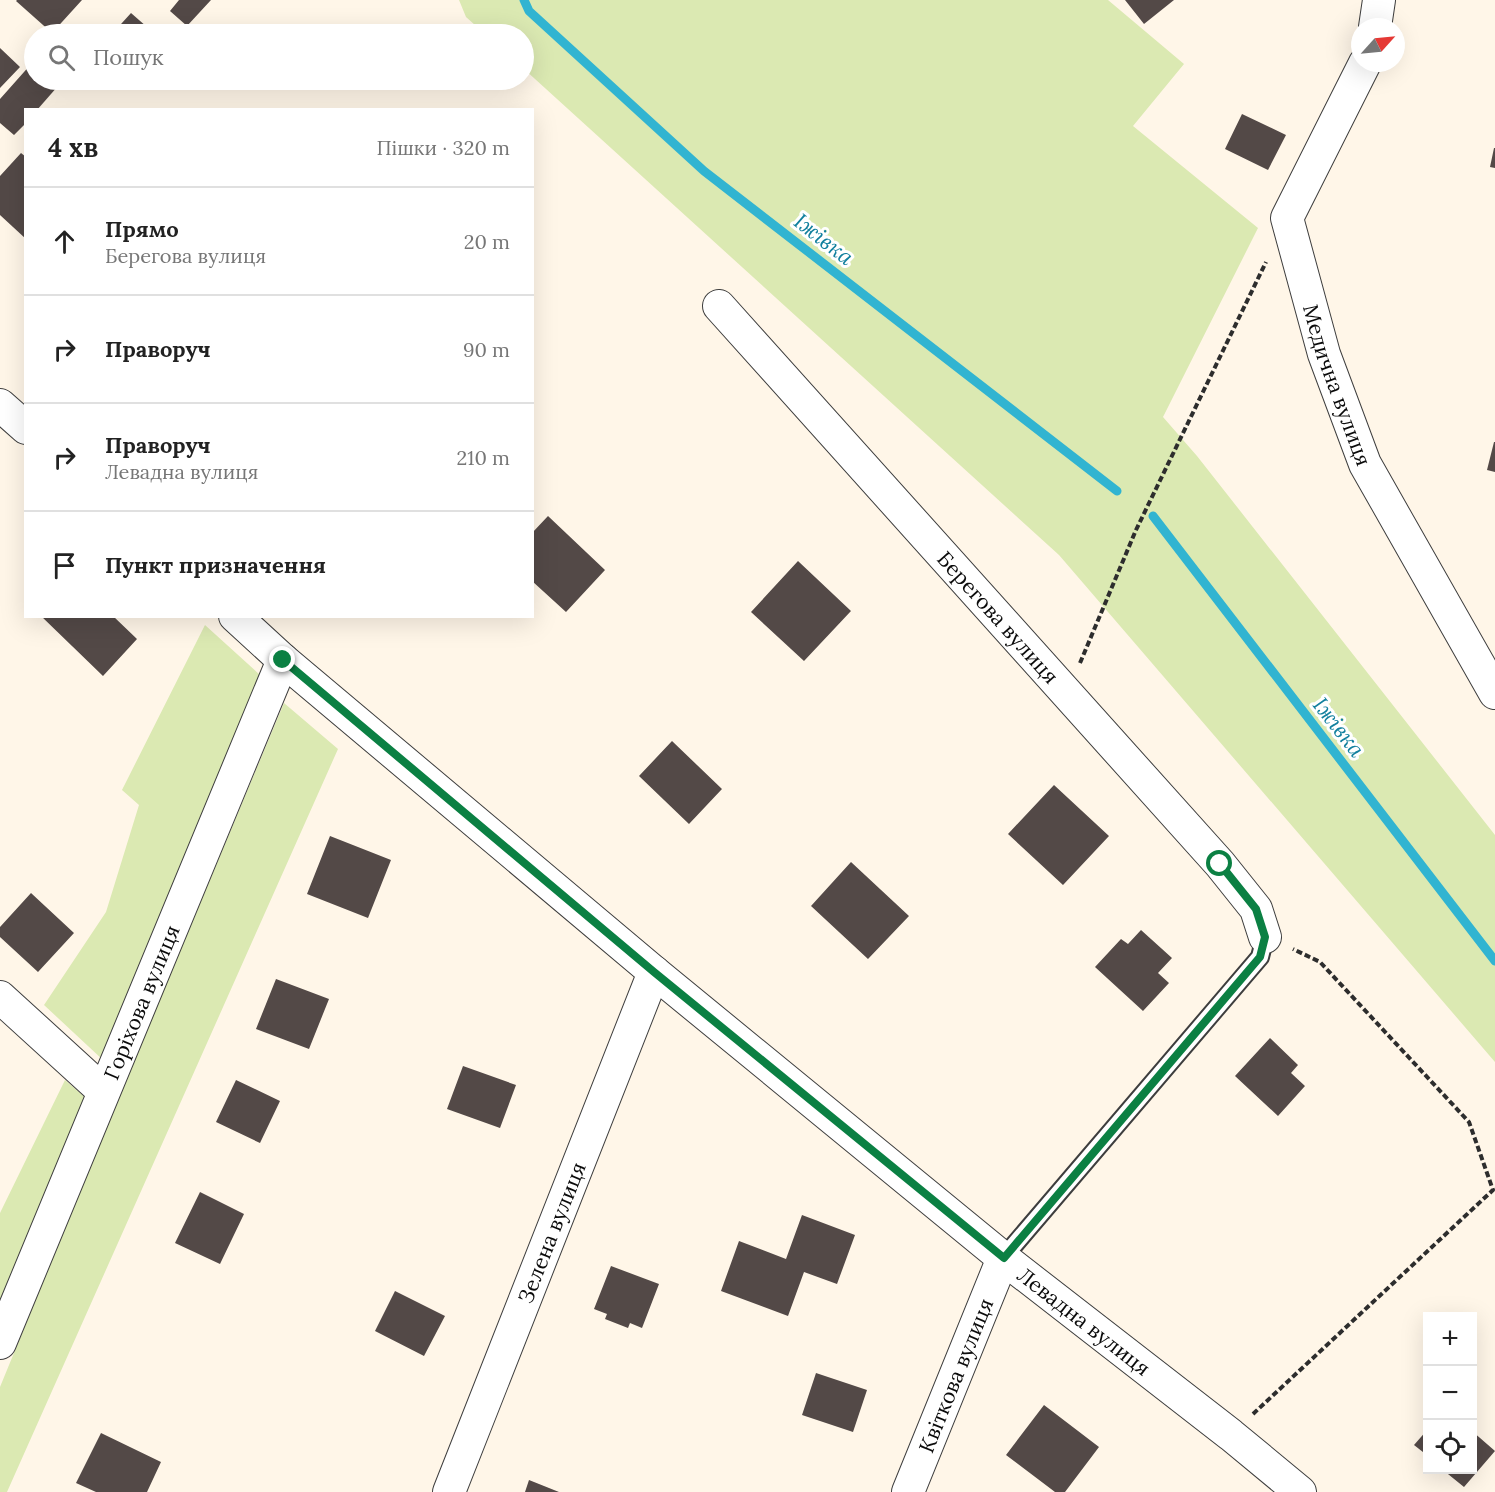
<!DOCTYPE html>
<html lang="uk">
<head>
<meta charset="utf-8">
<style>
	body { margin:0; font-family:Lora,serif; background:#f6f6f6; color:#222 }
	.controls { position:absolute; right:18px; bottom:18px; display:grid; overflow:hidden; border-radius:0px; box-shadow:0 6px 24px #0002 }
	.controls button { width:54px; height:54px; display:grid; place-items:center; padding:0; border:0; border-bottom:2px solid #e0e0e0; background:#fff; color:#222; font:30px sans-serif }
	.compass { position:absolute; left:1351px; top:18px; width:54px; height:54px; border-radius:50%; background:#fff; box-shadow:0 6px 24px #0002; rotate:63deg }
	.stop { position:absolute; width:18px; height:18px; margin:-14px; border:4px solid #0b8043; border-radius:50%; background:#fff }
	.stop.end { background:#0b8043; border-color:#fff; box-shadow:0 2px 6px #0008 }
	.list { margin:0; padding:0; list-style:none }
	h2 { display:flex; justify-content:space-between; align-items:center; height:78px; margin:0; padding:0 24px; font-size:26px }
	h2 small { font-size:20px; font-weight:400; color:#767676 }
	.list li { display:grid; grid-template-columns:39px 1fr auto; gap:18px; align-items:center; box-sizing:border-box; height:108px; padding:0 24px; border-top:2px solid #e0e0e0 }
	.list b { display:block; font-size:22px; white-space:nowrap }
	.list p { margin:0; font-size:20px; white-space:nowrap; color:#767676 }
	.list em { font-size:20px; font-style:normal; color:#767676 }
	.icon { flex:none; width:33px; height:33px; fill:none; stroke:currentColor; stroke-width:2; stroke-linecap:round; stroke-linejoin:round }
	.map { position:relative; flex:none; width:1495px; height:1492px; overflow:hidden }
	.search { position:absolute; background:#fff; box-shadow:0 6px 24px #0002; left:24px; top:24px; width:510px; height:66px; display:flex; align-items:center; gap:15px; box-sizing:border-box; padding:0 21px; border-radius:33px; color:#767676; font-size:22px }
	.panel { position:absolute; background:#fff; box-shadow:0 6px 24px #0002; left:24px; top:108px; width:510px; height:510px; border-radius:0px }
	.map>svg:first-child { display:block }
	.green { fill:#dbe9b2 }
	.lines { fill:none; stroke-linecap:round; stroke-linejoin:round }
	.stream { stroke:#31b4d1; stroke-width:9 }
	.building { fill:#534947 }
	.lane-casing { stroke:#3e3e3e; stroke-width:20 }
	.street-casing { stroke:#3e3e3e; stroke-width:34 }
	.path { stroke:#2d2d2d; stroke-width:4; stroke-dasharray:6 3; stroke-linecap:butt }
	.lane { stroke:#fff; stroke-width:16 }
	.street { stroke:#fff; stroke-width:32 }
	.route { stroke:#0b8043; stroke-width:8 }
	.labels { text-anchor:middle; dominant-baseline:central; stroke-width:6; stroke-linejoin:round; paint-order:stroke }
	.street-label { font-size:21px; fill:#0b0b0b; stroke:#fff }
	.water-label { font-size:22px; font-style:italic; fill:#12809e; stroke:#fff }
</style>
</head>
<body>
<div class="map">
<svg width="1495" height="1492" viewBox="0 0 1495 1492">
	<rect width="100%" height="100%" fill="#fff6e8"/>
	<path class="green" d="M459 0H1108L1184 64 1133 126 1258 228 1163 417 1197 456 1495 835V1062L1059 555 524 69V34H485L466 17Z
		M205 625 260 675 103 1060 44 1005 106 912 139 805 122 790Z
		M284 703 338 749 7 1492H0V1387L119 1097Z
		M65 1080 86 1098 0 1304V1213Z"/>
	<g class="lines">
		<path class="stream" d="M524 0 529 11 704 171 1117 491
			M1153 516 1495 961"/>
	</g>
	<path class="building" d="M17 0H82L52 33 16 1Z
		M179 0H211L187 26 170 11Z
		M1125 0H1174L1144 24Z
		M131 13 155 34H112Z
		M0 48 20 67 0 88Z
		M32 63 34 65V80H51L58 86 37 110H26V123L14 135 0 123V99Z
		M1242 114 1286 135 1268 170 1225 149Z
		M1494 148H1495V168L1490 167Z
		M21 153 26 157V239L0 215V176Z
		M1494 442H1495V472L1487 470Z
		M548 516 605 570 566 612 532 581V533Z
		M798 561 851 611 804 661 751 612Z
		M41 616H113L137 639 103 676Z
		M672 741 722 789 689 824 639 776Z
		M1054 785 1109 836 1063 885 1008 834Z
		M330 836 391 860 368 918 307 894Z
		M851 862 909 916 868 959 811 906Z
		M31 893 74 933 38 972 0 937V927Z
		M1141 930 1172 958 1158 973 1169 983 1143 1011 1095 967 1121 939 1128 944Z
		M276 979 329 999 309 1049 256 1029Z
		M1270 1038 1298 1065 1291 1073 1305 1086 1278 1116 1235 1076Z
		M463 1066 516 1085 500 1128 447 1109Z
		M236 1080 280 1101 260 1143 216 1122Z
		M200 1192 244 1214 220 1264 175 1243Z
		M802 1215 855 1235 837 1284 804 1272 788 1316 721 1291 739 1241 786 1259Z
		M611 1266 659 1284 642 1328 630 1323 628 1328 605 1319 607 1314 594 1309Z
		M395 1291 445 1316 424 1356 375 1331Z
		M816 1373 867 1390 853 1432 802 1415Z
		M1044 1405 1099 1447 1065 1492H1055L1006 1455Z
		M1428 1429V1456L1414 1445Z
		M1472 1431 1495 1451 1464 1487 1443 1470H1472Z
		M101 1433 161 1462 147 1492H96L76 1483Z
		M529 1480 559 1492H525Z"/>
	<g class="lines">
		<g class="lane-casing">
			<path id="lane" d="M1003 1258 1260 957 1265 937"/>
		</g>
		<g class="street-casing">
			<g id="street">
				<path d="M1375 27 1379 0"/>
				<path id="s1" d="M1365 63 1287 218 1324 354 1365 464 1495 693"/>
				<path id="s2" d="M719 306 1220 864 1256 909 1265 937"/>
				<path d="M0 405 26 428"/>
				<path id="s3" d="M235 616 283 660 654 972 1003 1258 1231 1435 1300 1492"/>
				<path d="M0 997 103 1091"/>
				<path id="s4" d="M0 1343 283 660"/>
				<path id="s5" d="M449 1492 654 972"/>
				<path id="s6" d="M908 1492 1003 1258"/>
			</g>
		</g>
		<path class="path" d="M1080 663 1136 530 1266 262
			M1253 1414 1493 1190 1469 1122 1320 962 1293 949"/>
		<use href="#lane" class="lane"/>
		<use href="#street" class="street"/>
	</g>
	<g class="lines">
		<path class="route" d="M283 660 654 972 1004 1258 1260 957 1265 937 1256 909 1220 864"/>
	</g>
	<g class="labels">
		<g class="street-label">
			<text stroke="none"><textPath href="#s1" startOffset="348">Медична вулиця</textPath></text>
			<text stroke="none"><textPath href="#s2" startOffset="418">Берегова вулиця</textPath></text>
			<text stroke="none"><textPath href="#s4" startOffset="369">Горіхова вулиця</textPath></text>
			<text stroke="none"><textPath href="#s5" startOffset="279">Зелена вулиця</textPath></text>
			<text stroke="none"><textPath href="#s3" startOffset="1104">Левадна вулиця</textPath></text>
			<text stroke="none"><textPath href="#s6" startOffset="126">Квіткова вулиця</textPath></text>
		</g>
		<g class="water-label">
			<text transform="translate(824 239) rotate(38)">Іжівка</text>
			<text transform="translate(1339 727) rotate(52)">Іжівка</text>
		</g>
	</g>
</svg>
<div class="controls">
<button>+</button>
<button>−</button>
<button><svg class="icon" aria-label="locate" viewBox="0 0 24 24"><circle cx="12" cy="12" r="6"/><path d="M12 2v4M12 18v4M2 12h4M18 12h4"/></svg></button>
</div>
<svg class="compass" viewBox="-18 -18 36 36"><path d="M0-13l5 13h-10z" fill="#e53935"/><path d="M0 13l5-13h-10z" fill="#767676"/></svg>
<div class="stop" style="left:1220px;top:864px"></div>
<div class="stop end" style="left:283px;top:660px"></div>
<div class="search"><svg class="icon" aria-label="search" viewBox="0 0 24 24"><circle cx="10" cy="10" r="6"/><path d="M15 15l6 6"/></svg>Пошук</div>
<section class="panel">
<h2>4 хв<small>Пішки · 320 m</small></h2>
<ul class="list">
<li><svg class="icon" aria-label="ahead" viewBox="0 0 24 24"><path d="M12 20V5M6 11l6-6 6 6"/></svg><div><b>Прямо</b><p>Берегова вулиця</p></div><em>20 m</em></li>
<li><svg class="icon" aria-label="right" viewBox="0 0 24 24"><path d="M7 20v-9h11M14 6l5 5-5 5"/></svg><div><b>Праворуч</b></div><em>90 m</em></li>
<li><svg class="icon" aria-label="right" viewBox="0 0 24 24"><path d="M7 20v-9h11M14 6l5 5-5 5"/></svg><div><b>Праворуч</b><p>Левадна вулиця</p></div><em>210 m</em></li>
<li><svg class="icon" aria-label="arrive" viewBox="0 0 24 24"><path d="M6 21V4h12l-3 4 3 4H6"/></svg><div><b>Пункт призначення</b></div></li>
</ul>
</section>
</div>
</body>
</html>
